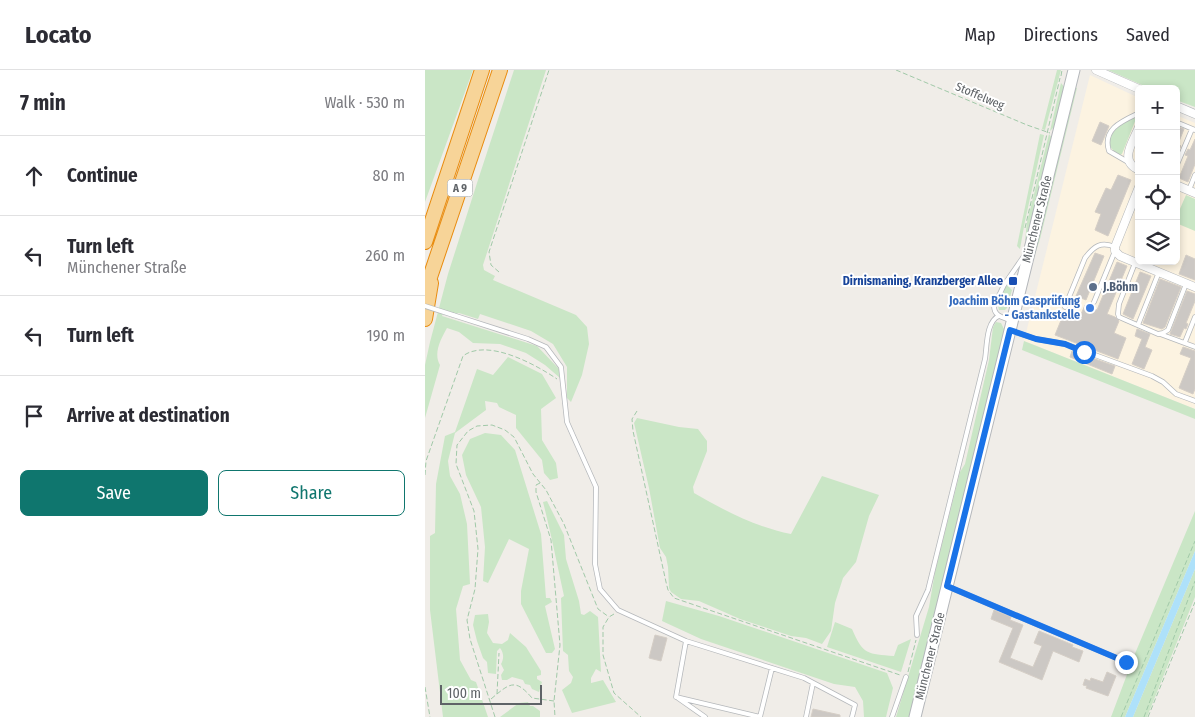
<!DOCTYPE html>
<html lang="en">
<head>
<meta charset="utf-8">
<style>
	body { margin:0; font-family:"Fira Sans Condensed",sans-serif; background:#f7f7f7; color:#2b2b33 }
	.controls { position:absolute; right:15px; top:15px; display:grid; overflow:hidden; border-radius:8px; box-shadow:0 2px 8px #0003 }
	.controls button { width:45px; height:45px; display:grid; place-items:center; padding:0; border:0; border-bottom:1px solid #e1e1e2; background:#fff; color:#2b2b33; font:25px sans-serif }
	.scale { position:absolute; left:15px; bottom:12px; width:102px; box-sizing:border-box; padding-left:5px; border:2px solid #5f6367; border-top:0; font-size:14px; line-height:18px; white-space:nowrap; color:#5f6367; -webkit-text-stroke:4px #fff; paint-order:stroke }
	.stop { position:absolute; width:15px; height:15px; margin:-11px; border:4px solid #1a73e8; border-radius:50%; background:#fff }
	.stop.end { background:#1a73e8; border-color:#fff; box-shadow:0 1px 5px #0008 }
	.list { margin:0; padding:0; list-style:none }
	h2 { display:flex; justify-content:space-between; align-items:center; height:65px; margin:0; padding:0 20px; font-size:21px }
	h2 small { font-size:16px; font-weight:400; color:#7c7c81 }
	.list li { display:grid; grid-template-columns:32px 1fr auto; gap:15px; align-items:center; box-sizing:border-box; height:80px; padding:0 20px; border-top:1px solid #e1e1e2 }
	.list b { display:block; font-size:19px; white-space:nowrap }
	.list p { margin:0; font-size:16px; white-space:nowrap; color:#7c7c81 }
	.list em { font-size:16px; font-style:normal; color:#7c7c81 }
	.actions { display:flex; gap:10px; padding:15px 20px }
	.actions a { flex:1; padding:11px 0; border:1px solid #0f766e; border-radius:8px; text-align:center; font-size:18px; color:#0f766e }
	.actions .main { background:#0f766e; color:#fff }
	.icon { flex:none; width:28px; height:28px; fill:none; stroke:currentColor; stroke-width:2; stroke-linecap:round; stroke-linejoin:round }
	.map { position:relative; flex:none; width:770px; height:647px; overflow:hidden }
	header { display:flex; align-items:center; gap:30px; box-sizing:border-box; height:70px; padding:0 25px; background:#fff; border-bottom:1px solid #e1e1e2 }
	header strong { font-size:24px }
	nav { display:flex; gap:28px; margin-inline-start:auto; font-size:18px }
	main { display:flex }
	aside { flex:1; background:#fff }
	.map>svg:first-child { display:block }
	.commercial { fill:#fcf3e1 }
	.green { fill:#cae6c6 }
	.water { fill:#aee1fa }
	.building { fill:#ccc8c4; stroke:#d5cec6 }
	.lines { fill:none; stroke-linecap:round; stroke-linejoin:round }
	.service-casing { stroke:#b5b8bb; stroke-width:5.5 }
	.minor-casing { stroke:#b5b8bb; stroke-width:9 }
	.secondary-casing { stroke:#b4b7bb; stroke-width:13 }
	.motorway-casing { stroke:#e98c0f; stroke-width:16 }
	.path { stroke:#a1c9a8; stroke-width:1; stroke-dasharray:5 2.5; stroke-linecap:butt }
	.service { stroke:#fff; stroke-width:4 }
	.minor { stroke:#fff; stroke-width:8 }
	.secondary { stroke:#fff; stroke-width:11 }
	.motorway { stroke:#f7d498; stroke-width:14 }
	.service-bridge-casing { stroke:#b5b8bb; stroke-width:5.5; stroke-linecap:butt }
	.service-bridge { stroke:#fff; stroke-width:4 }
	.route { stroke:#1a73e8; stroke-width:6 }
	.transit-dot { fill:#1a4fb4; stroke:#fff; stroke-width:2 }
	.service-dot { fill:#5c6f8a; stroke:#fff; stroke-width:2 }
	.shop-dot { fill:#3f7fe0; stroke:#fff; stroke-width:2 }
	.labels { text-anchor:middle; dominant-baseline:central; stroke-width:4; stroke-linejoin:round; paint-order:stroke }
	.shield { fill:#fff; stroke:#8f9295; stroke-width:1 }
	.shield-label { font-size:11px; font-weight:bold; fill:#5f6367 }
	.street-label { font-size:12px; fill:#5f6367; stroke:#fff }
	.transit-label { font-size:12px; font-weight:bold; fill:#164399; stroke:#fff; text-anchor:end }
	.service-label { font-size:12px; font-weight:bold; fill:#4e5e75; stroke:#fff; text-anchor:start }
	.shop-label { font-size:12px; font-weight:bold; fill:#366cbe; stroke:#fff; text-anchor:end }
</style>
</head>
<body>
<header>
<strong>Locato</strong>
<nav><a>Map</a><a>Directions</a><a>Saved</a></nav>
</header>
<main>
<aside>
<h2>7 min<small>Walk · 530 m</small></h2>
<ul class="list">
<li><svg class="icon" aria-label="ahead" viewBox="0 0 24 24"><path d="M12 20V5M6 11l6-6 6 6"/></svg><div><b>Continue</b></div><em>80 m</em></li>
<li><svg class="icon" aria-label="left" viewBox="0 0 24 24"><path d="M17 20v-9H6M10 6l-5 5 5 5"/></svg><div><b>Turn left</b><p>Münchener Straße</p></div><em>260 m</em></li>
<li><svg class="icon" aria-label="left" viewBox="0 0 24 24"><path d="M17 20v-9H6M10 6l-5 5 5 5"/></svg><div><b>Turn left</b></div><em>190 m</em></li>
<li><svg class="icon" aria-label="arrive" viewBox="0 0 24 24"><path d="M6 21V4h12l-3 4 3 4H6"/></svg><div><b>Arrive at destination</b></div></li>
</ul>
<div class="actions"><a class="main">Save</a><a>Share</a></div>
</aside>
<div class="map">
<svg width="770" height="647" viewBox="0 0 770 647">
	<rect width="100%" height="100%" fill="#f0ede8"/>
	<path class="commercial" d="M665 5 714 28V191H751V45L770 53V339L599 271Z"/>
	<path class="green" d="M0 0H48L0 132Z
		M89 0H121L58 195 59 200 70 206 68 210 151 245 162 257 164 274 157 305 146 332 142 328V297L128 274 106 261 55 244 53 249 34 243 30 244 19 240 17 246 112 276 134 299 135 308 120 295 101 283 75 274 48 273 34 262 22 258C16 269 8 283 15 295L0 348V295L5 272 23 204 52 113Z
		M632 0H636L620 60 617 59Z
		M683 0H770V37L751 30V19H726Z
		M636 13 640 18 630 56 625 61Z
		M649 17 652 18 615 169 603 206Z
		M709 48 711 49 697 84 694 85C672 72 691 53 709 48Z
		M615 64 619 65 600 151 595 179 592 176Z
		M624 64 627 68 603 166 600 171 602 152Z
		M761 125 770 129V161L751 153V148Z
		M589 206 586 215 584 214V217L587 220 582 238 580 240H574C570 228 582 216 589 206Z
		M571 252 576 253 579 259V264L485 647H471L504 537 510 502 535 402 540 394 564 290 568 257Z
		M599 271 770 339V349L597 280Z
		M83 287 117 304 131 328 116 339 117 370 131 393 133 408 125 410 119 403 117 390 91 358V345L74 337 72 333 60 331 61 340 30 363 23 391 25 406 35 424 42 454 45 514 38 516 31 539 35 590 46 610 51 612 63 647H18L5 540V466L10 463 11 414 20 366 30 362 52 299 68 305Z
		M212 348 254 357 273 359 282 371V381L268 417 269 423C300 441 331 457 366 464L397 406 454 425 444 446 431 492 418 508 410 533 406 561 397 574 381 568 366 566 315 549 274 531 256 529 246 522 244 518 243 497 241 487 235 478 224 418 210 357 209 353Z
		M60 363 76 365 90 380 116 464 121 528H125L127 532 120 536 130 579 127 583H121L96 534V521L104 479 84 469 63 513 58 511 60 477 56 437 41 405 37 385 45 369Z
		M122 431 139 465 141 489 154 531 156 544 159 545 165 541 173 547 176 602 171 599 166 608V613L178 610 191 632 147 643 137 620 146 613 148 607 144 601 143 585 138 581 136 528 139 526C132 494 126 463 118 432Z
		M770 441V481L700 647H686L709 586Z
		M770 499V527L722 647H708Z
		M241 531 294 546 462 603 468 618 461 647H439L438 631 430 617 409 614 276 569 237 551Z
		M63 544 64 552 62 563 68 573 77 574 83 570 85 563 101 577 116 601V605L112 606V609L117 612 114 622 107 619 105 615 100 614 98 610 87 607 82 610H77L76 605 79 600 76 594C79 589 79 583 75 578L72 581 71 604 63 603 62 592 58 588 52 571 48 555 50 545Z
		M410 552 427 559C438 585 443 584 469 586L473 575 486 569 476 602 402 577Z
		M103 632 105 636H108L115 641V647H75L94 633Z"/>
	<path class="water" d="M770 481V499L708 647H700Z"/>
	<path class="building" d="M675 52 684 56 676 75 667 71Z
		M751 56 759 59 753 74 756 76 753 82 751 81Z
		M770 69V94L763 112 754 108 763 86 760 85 763 79 765 80Z
		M693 105 706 110 683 166 670 160 676 144 670 142 681 118 686 120Z
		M670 183 679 186 667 215 669 216 666 221 665 220 661 230 651 226Z
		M761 185 770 189V210L754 204Z
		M692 192 702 196 682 244 690 247 694 251 689 263 701 268 693 289 630 265 639 243 654 249 660 235 672 240Z
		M715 202 726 206 708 249 698 244Z
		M735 209 756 217 740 257 737 259 718 253Z
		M762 221 770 224V231L761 253 763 254 761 259 759 258 755 267 745 264Z
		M712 259 725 264 720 277 727 280 719 299 707 294 717 269 710 266Z
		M758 277 770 281V319L768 324 754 318 766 288 755 284Z
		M647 281 690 296 687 304 645 287Z
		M569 540 586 547 585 550 598 555 585 588 608 597 617 576 609 573 614 561 648 575 647 577 658 581 654 592 628 581 617 610 574 592 588 558 566 549Z
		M230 565 242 568 236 591 224 588Z
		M682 602 691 606 683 626 661 618 662 616 658 615 660 609 665 611 666 608 678 612Z
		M388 639 415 645V647H386Z"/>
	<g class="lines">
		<g class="service-casing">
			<path id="service" d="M751 52 770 60
				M703 92 684 81C677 59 697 51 714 43
				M751 97 767 59
				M764 120 770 105
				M710 193 694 234 693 244 694 247 733 264 738 263 743 260 761 214
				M669 232 690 181
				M640 237 660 188C669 176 676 171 690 177
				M28 245 103 269 121 277 136 297 142 352 171 417 170 494 175 519 193 540 261 571 379 608 430 635 427 647
				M585 250C577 247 569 246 569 236L579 215 599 186
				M713 255 734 202
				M587 261 611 269 640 274 727 306 738 312 751 324 770 331
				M735 264 770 277
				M760 272 770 247
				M524 517 701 592
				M492 565 491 546 503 520 560 289C562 277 561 251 574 246
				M261 571 251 627 335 647
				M253 628 280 647
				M335 647 347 598
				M381 647 388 613
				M467 647 481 607"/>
		</g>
		<g class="minor-casing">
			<path id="minor" d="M671 0 714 19
				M751 36 770 44
				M714 57C708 72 693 91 714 100
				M751 115 770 123
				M714 117 690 177V181L695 186 770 217"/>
		</g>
		<g class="secondary-casing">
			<path id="secondary" d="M490 647 649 0"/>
		</g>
		<g class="motorway-casing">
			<path id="motorway" d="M0 172 57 0
				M0 222 75 0
				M0 249 6 213"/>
		</g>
		<path class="path" d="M471 0 602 55 625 63
			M636 6 637 0
			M600 158 635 8
			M74 202 66 195 64 182 124 0
			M212 341 207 349 208 361 241 512 243 520 249 528 475 605
			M0 405 1 391 38 286C62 268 110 294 132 309
			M115 413 111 415V422L126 470 135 575 129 631 130 647
			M189 544 184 547 178 557V585L189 623 216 647
			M483 602 491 570
			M0 617 5 647
			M72 624 74 583
			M66 629C85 613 90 608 107 628L129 631
			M70 647 45 569 42 550 50 519 53 479 49 441 31 394 32 375 43 361 52 356 67 355 80 360 89 367 108 404 121 420 139 454 173 539 184 547
			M696 647 770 471
			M719 647 770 511
			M723 647 770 532"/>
		<use href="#service" class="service"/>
		<use href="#minor" class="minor"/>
		<use href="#secondary" class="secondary"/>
		<use href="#motorway" class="motorway"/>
		<g class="service-bridge-casing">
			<path id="service-bridge" d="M0 236 28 245"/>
		</g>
		<use href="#service-bridge" class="service-bridge"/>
	</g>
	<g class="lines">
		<path class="route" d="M659 282 640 274 611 269 585 260 522 516 701 592"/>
	</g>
	<rect class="transit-dot" x="583" y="206" width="10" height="10" rx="2.5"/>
	<circle class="service-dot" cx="668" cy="217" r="5"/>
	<circle class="shop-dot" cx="665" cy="238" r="5"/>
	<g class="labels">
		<rect class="shield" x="22.5" y="109.5" width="25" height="17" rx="4"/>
		<g class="shield-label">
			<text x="35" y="118">A 9</text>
		</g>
		<g class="street-label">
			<text transform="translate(555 26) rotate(23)">Stoffelweg</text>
			<text transform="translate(612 149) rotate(-76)">Münchener Straße</text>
			<text transform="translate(505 586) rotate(-76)">Münchener Straße</text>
		</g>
		<g class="transit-label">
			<text x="578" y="211">Dirnismaning, Kranzberger Allee</text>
		</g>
		<g class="service-label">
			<text x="678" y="217">J.Böhm</text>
		</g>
		<g class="shop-label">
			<text x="655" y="231">Joachim Böhm Gasprüfung<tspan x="655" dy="14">- Gastankstelle</tspan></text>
		</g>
	</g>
</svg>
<div class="controls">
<button>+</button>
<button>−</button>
<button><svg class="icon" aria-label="locate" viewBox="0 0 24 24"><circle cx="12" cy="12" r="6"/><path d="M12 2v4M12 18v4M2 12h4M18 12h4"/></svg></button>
<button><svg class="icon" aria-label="layers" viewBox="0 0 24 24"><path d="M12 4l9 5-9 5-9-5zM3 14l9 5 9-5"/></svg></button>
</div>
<div class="scale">100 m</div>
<div class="stop" style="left:659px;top:282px"></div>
<div class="stop end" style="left:701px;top:592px"></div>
</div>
</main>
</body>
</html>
